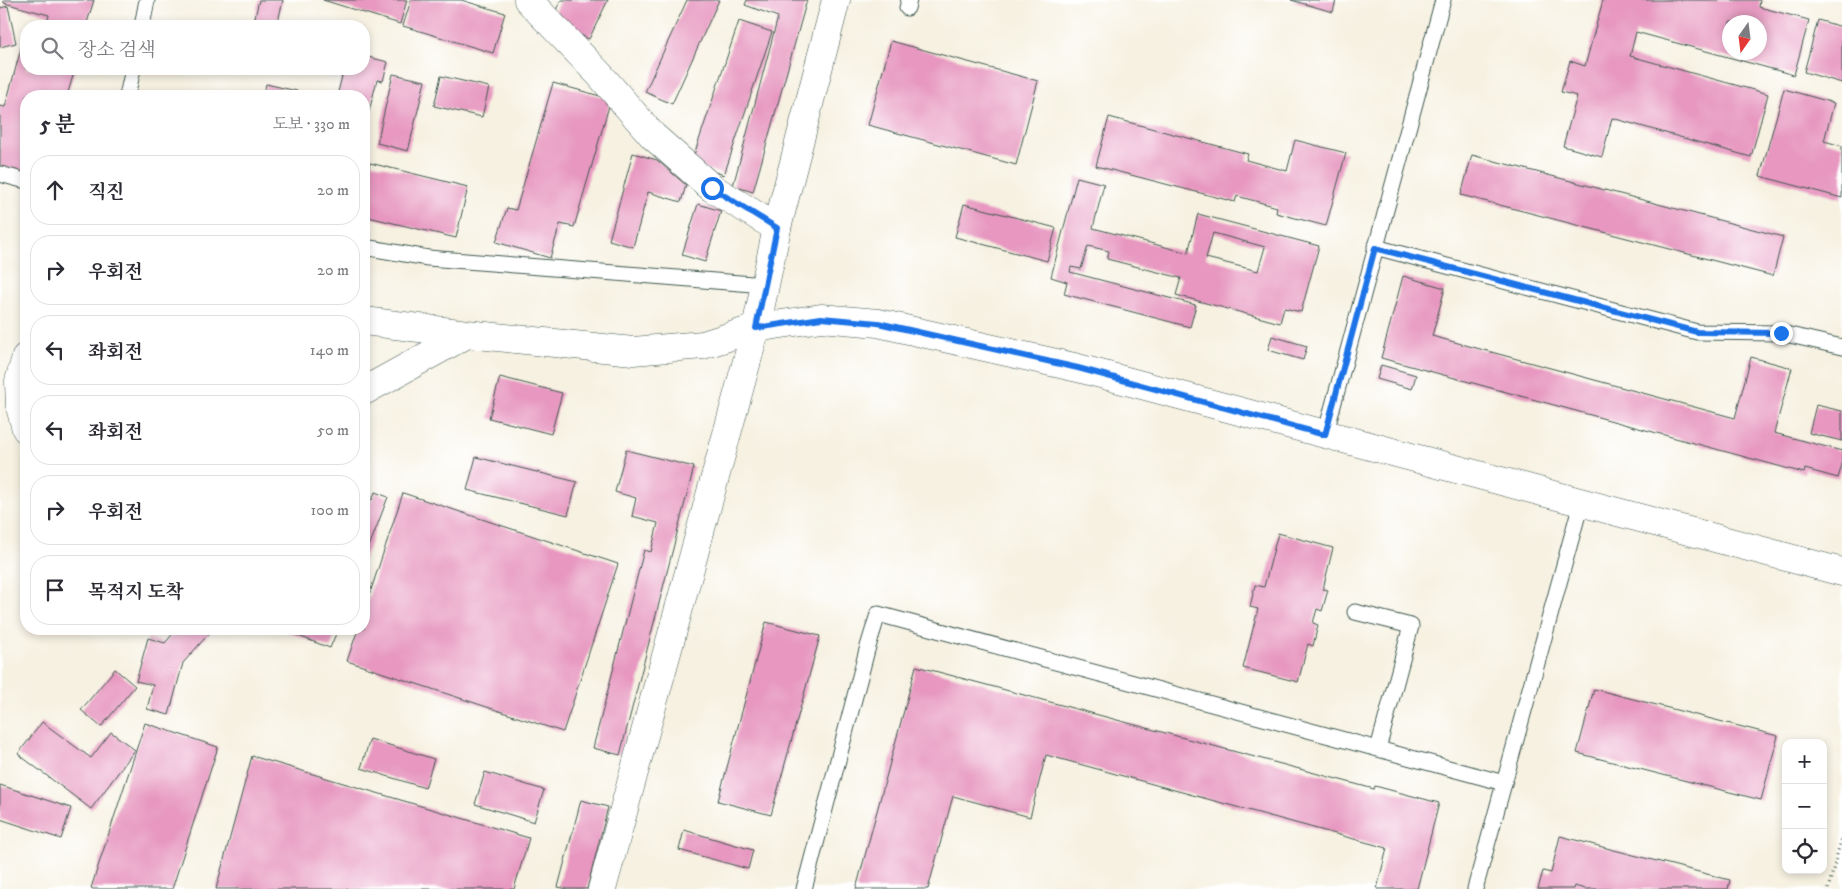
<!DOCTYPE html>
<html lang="ko">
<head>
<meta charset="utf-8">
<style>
	body { margin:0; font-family:"IM FELL DW Pica","Noto Serif KR",serif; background:#f2f2f3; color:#2b2b33 }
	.controls { position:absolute; right:15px; bottom:15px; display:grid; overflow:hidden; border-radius:10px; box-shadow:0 2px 8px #0003 }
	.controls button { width:45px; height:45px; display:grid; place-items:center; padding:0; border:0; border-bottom:1px solid #e1e1e2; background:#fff; color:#2b2b33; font:25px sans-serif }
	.compass { position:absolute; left:1722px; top:15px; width:45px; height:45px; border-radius:50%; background:#fff; box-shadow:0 2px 8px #0003; rotate:194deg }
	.stop { position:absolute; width:15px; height:15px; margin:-11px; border:4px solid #1a73e8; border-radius:50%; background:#fff }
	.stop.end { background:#1a73e8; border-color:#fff; box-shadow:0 1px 5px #0008 }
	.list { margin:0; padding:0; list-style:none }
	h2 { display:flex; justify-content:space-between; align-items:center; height:65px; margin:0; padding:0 20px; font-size:21px }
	h2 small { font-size:16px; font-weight:400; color:#7c7c81 }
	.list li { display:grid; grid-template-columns:32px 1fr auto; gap:15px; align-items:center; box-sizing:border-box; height:70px; margin:0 10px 10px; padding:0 10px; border:1px solid #e1e1e2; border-radius:20px }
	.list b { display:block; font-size:19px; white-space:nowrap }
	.list em { font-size:16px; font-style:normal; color:#7c7c81 }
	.icon { flex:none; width:28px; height:28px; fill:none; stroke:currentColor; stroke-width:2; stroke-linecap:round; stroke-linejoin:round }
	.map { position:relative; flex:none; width:1842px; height:889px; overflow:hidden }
	.search { position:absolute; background:#fff; box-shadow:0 2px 8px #0003; left:20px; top:20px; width:350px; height:55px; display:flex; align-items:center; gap:12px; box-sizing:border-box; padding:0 18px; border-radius:20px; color:#7c7c81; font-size:19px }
	.panel { position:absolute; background:#fff; box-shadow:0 2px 8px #0003; left:20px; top:90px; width:350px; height:545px; border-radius:20px }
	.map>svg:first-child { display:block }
	.building { fill:#e797c0; fill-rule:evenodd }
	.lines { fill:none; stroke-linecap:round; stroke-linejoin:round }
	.lane-casing { stroke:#3f584e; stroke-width:17 }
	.street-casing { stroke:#3f584e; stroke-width:29 }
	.secondary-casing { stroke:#3f584e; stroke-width:29 }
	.path { stroke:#3f584e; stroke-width:3; stroke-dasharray:1 4; stroke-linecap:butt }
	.lane { stroke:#fff; stroke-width:15 }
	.street { stroke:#fff; stroke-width:28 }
	.secondary { stroke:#fff; stroke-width:28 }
	.route { stroke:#1a73e8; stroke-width:6 }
</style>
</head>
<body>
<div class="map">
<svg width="1842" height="889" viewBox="0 0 1842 889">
	<rect width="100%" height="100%" fill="#fff"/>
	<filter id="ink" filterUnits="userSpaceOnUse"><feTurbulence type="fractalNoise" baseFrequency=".02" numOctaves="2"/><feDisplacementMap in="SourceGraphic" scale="10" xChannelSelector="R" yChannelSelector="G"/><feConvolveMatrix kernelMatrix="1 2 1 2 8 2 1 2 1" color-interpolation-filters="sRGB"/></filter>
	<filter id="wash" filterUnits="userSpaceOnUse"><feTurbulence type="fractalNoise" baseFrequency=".0096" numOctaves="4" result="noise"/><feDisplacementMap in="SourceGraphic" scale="20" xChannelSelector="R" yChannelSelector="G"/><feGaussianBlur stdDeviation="1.12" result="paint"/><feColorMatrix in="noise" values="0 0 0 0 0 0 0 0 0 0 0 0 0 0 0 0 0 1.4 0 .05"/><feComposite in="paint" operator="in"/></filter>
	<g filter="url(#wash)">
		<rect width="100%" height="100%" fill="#f6f1e1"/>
		<g id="blocks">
			<path class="building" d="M4 0H94L86 26H46L49 15 4 3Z
				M259 0H283L277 26H253Z
				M323 0H407L400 24Z
				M411 0H461L505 13 493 53 403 26Z
				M561 0H608L589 39 551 20Z
				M687 0H719L672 104 645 92Z
				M747 0H807L753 192 733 186 778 17 745 5Z
				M1291 0H1336L1333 12Z
				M1603 0H1760L1759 7 1809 20 1794 75 1636 32 1630 56 1768 94 1751 157 1612 118 1602 157 1563 146 1577 96 1561 92 1570 61 1585 66ZM1730 22H1760V52H1730Z
				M8 6 16 43 0 47V8Z
				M1818 20 1842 27V83L1804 72Z
				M739 21 772 32 724 175 691 164Z
				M891 41 1038 81 1016 165 868 125Z
				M22 45 26 47V69H75L67 96H26V138L24 146H26V173L0 166V106L5 107Z
				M364 56 388 62 383 81 377 80 364 131V96H337L343 72 332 70 364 69Z
				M393 74 425 81 408 151 377 143Z
				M441 76 489 87 482 117 434 106Z
				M553 83 611 99 574 227 560 224 550 258 496 242 507 208 516 210Z
				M266 84 297 91 296 96H263Z
				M1784 89 1834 103 1824 141 1842 146V198L1760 176Z
				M1109 117 1248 154 1246 160 1287 171 1295 140 1346 153 1326 226 1276 213 1277 207 1237 196 1235 202 1096 166Z
				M633 153 657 160 686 185 681 202 648 192 633 247 609 240Z
				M1472 155 1783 237 1773 276 1461 195Z
				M370 163 468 187 456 238 364 216V189Z
				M1077 177 1104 184 1093 228 1188 253 1198 214 1319 246 1301 312 1284 308 1280 323 1176 295 1181 278 1107 259 1109 251 1088 246 1081 269 1071 267 1070 272 1196 305 1190 327 1064 294 1067 282 1051 277ZM1213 233 1265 247 1258 271 1206 258Z
				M698 204 721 211 705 262 682 255Z
				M964 204 1056 228 1047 261 955 237Z
				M1403 276 1445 288 1432 336 1735 418 1751 357 1792 368 1774 433 1842 451V465L1838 478 1805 469 1804 473 1381 358Z
				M1272 336 1307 346 1303 360 1268 350Z
				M1381 365 1416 375 1412 389 1377 379Z
				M500 377 562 393 551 434 489 418Z
				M1816 405 1842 411V441L1809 433Z
				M626 450 694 467 620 755 593 748 644 550 651 552 658 523 632 516 636 498 615 492Z
				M476 457 577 482 568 515 467 490Z
				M375 492 388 497 364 560V497L372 500Z
				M403 493 618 564 563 732 347 661 358 629H364V611Z
				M1278 533 1333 548 1323 589 1328 590 1322 611 1317 609 1313 623 1318 625 1313 646 1308 644 1298 682 1243 668 1258 609 1250 607 1255 585 1264 587Z
				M766 622 820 636 771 815 718 801Z
				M177 629H213L183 663 169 715 147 709 153 685 136 681 148 638 165 643Z
				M280 629H338L330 648Z
				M916 666 1374 789 1375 786 1439 803 1417 889H1377L1387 848 1046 755 1030 817 953 796 928 889H856Z
				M115 669 135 686 101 727 81 710Z
				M1594 689 1778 736 1761 800 1577 753Z
				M42 722 91 758 111 732 135 750 91 809 18 754Z
				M145 723 218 747 172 889H93L91 888Z
				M370 739 434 759 425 788 361 768Z
				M252 756 529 838 514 889H216Z
				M485 772 544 790 534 822 475 804Z
				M0 785 71 808 61 839 0 819Z
				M581 800 608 807 587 889H567L558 887Z
				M684 830 753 850 748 869 679 850Z
				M1560 836 1730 880 1728 889H1586L1574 886 1573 889H1538L1543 871 1551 873Z"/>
		</g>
	</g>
	<g filter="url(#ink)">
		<use href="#blocks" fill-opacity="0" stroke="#3f584e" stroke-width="1"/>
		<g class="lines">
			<g class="lane-casing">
				<path id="lane" d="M907 8 909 0
					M142 26 147 0
					M127 96 133 69
					M0 174 26 181
					M364 247 428 258 765 285
					M1375 247 1697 332 1781 333 1842 347
					M1325 435 1443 0
					M1355 612 1411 626 1378 749
					M804 889 867 650 878 614 1504 783
					M1475 889 1581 503"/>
			</g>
			<g class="street-casing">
				<path id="street" d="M528 0 600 75 653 136 712 188 777 228
					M364 321 467 334 633 351 703 345 756 328
					M26 357 19 381 20 407 26 429
					M364 391 467 334"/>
			</g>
			<g class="secondary-casing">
				<path id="secondary" d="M756 328 821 318 878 323 1078 368 1842 572
					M602 889 756 328 777 228 836 0"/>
			</g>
			<path class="path" d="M1828 889 1842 836"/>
			<use href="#lane" class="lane"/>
			<use href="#street" class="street"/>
			<use href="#secondary" class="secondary"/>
		</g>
	</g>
	<g class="lines" filter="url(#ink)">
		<path class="route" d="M712 188 777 228 756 328 821 318 878 323 1078 368 1325 435 1375 248 1697 332 1781 333"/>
	</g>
</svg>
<div class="controls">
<button>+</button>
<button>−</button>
<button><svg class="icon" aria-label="locate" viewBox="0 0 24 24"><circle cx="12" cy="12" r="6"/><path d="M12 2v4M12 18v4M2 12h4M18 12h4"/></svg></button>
</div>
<svg class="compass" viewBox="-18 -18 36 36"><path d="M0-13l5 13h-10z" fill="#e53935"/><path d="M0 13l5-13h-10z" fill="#7c7c81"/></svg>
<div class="stop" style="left:712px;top:188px"></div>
<div class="stop end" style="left:1781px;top:333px"></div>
<div class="search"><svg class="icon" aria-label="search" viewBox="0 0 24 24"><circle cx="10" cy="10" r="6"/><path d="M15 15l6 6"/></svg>장소 검색</div>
<section class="panel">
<h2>5 분<small>도보 · 330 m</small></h2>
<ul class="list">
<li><svg class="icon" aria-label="ahead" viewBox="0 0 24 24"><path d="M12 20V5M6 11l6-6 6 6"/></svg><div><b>직진</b></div><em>20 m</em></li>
<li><svg class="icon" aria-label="right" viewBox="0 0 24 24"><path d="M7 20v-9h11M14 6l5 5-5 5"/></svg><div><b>우회전</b></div><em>20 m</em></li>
<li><svg class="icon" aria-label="left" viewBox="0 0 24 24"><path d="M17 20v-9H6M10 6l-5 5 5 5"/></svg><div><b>좌회전</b></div><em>140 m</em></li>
<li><svg class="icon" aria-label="left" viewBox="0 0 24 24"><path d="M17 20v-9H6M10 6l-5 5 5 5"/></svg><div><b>좌회전</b></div><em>50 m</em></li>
<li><svg class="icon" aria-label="right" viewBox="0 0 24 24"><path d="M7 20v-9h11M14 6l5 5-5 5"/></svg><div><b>우회전</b></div><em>100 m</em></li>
<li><svg class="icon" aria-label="arrive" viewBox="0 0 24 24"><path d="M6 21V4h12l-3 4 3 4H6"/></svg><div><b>목적지 도착</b></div></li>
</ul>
</section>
</div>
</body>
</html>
